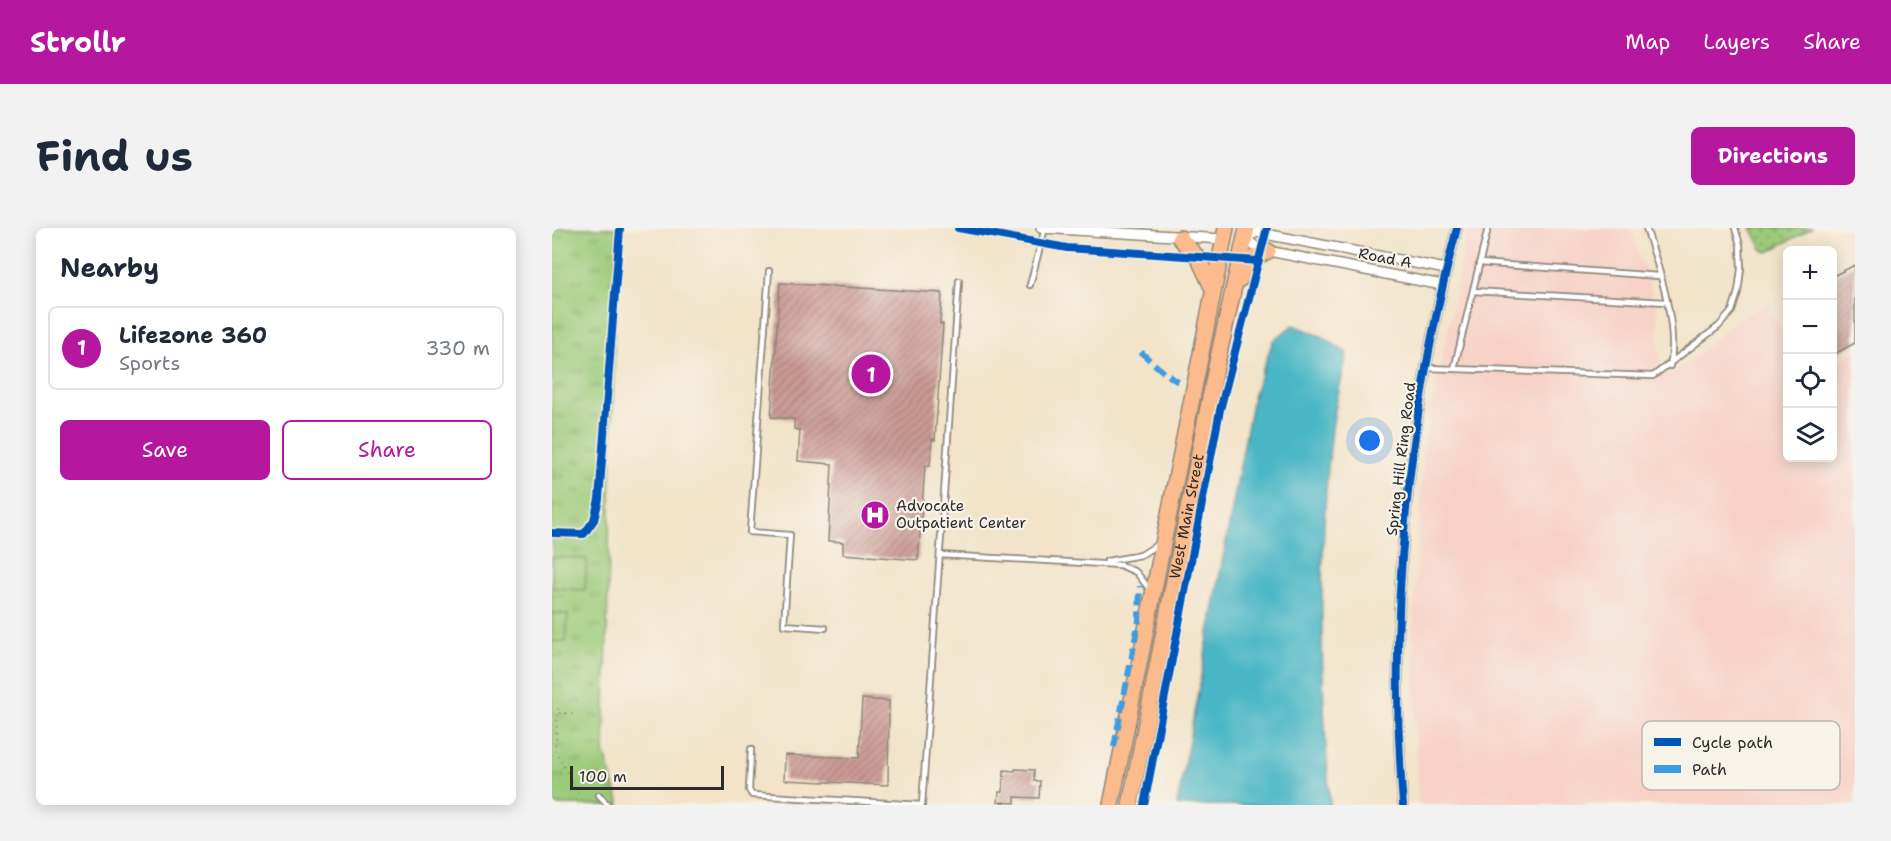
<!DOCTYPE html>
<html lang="en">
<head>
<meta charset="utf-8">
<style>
	body { margin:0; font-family:"Shantell Sans",sans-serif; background:#f2f2f3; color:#1f2937 }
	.controls { position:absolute; right:18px; top:18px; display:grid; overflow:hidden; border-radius:9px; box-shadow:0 3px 15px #0003 }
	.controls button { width:54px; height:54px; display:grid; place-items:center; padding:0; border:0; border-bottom:2px solid #e0e1e3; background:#fff; color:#1f2937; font:30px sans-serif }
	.scale { position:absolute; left:18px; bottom:15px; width:154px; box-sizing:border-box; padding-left:6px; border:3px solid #2b2b2b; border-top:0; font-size:16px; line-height:21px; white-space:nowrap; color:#2b2b2b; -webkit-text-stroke:4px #f7f3e8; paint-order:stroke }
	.you { position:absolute; left:818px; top:213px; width:21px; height:21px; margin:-15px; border:4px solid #fff; border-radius:50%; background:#1a73e8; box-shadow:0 0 0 9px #1a73e833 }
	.badge { display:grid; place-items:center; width:39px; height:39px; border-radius:50%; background:#b5179e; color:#fff; font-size:20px; font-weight:700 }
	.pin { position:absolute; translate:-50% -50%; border:3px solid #fff; box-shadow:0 2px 6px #0006 }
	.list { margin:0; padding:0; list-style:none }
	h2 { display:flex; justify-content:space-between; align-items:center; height:78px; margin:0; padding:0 24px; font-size:26px }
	h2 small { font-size:20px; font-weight:400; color:#747a83 }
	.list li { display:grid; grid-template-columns:39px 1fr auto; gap:18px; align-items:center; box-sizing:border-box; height:84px; margin:0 12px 12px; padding:0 12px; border:2px solid #e0e1e3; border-radius:9px }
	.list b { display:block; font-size:22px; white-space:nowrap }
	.list p { margin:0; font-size:20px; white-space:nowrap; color:#747a83 }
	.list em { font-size:20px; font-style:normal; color:#747a83 }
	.actions { display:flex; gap:12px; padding:18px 24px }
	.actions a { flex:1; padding:14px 0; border:2px solid #b5179e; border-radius:9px; text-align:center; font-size:21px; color:#b5179e }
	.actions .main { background:#b5179e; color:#fff }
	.icon { flex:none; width:33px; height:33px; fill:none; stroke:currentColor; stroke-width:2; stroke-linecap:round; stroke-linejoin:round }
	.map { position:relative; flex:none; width:1303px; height:577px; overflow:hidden; border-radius:9px }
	header { display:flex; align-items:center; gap:36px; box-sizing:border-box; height:84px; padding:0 30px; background:#b5179e; color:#fff }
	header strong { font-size:28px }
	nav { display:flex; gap:33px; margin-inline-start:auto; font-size:21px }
	.intro { display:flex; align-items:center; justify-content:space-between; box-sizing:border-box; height:144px; padding:0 36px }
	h1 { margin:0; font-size:42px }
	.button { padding:15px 27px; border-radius:9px; background:#b5179e; color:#fff; font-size:21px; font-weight:700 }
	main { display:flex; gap:36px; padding:0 36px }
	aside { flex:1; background:#fff; border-radius:9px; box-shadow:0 3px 15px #0003 }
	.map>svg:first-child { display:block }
	.built { fill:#f7d1c6 }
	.grass { fill:url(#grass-dots); stroke:#637a52; stroke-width:1.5 }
	.park { fill:url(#park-tufts); stroke:#637a52; stroke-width:1.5 }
	.pitch { fill:#9bca79; stroke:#637a52; stroke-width:1.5 }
	.water { fill:#4ab6c6; stroke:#3a7078; stroke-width:1.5 }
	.building { fill:url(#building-hatch) }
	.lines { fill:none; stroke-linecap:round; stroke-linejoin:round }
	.service-casing { stroke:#8e877a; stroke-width:8 }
	.minor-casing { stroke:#8e877a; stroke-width:12 }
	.primary-casing { stroke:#8e877a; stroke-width:18 }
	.path { stroke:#8e877a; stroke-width:1.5; stroke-dasharray:1.5 4.5; stroke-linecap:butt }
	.service { stroke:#fff; stroke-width:4.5 }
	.minor { stroke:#fff; stroke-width:9 }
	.primary { stroke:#fbbb8d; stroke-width:15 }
	.quiet { stroke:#3d9ce1; stroke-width:6; stroke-dasharray:12 6; stroke-linecap:butt }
	.cycleway-casing { stroke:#f7f3e8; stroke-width:11 }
	.cycleway { stroke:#0057b8; stroke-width:8 }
	.labels { text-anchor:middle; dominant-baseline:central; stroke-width:4.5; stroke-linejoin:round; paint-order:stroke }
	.street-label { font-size:15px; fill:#2b2b2b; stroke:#f7f3e8 }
	.poi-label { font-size:15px; fill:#2b2b2b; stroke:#f7f3e8; text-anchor:start }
	.key { fill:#f7f3e8; stroke:#bab7af; stroke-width:1.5 }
	.key-label { font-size:16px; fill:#2b2b2b }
</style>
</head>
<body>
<header>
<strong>Strollr</strong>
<nav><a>Map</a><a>Layers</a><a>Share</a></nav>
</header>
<div class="intro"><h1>Find us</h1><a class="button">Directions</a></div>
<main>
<aside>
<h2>Nearby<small></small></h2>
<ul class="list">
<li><span class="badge">1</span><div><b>Lifezone 360</b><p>Sports</p></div><em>330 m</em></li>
</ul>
<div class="actions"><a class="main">Save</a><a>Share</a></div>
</aside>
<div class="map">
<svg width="1303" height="577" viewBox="0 0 1303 577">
	<defs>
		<pattern id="grass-dots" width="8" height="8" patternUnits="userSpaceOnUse" patternTransform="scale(1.5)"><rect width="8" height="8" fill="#9bca79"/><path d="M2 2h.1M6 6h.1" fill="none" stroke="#7fa463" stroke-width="1.8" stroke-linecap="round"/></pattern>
		<pattern id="park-tufts" width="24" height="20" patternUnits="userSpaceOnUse" patternTransform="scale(1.5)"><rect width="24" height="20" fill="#9bca79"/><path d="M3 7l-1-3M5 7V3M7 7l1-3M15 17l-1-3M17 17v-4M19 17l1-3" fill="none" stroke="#7fa463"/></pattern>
		<pattern id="building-hatch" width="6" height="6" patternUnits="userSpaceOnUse" patternTransform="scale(1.5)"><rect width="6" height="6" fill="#cb9a94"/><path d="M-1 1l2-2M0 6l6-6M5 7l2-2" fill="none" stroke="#a57e79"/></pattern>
	</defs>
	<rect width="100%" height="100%" fill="#f7f3e8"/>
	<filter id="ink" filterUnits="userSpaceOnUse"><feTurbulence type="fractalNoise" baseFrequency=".0167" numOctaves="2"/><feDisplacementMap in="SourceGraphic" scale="12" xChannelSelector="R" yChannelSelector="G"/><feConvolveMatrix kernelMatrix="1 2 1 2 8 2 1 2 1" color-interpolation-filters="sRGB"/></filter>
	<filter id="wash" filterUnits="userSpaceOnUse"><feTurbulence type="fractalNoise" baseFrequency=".008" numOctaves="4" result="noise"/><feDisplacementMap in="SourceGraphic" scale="24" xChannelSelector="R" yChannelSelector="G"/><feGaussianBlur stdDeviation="1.35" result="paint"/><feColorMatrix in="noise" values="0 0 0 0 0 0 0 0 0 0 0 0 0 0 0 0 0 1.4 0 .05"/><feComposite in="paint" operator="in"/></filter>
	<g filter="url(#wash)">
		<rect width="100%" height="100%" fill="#f2e3c9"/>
		<path class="built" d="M916 0H1079L1105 82 1109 148 1127 142 1187 91 1217 74 1235 116 1236 230H1280L1281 136 1303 124V577H866L861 399 872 220Z"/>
		<path class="grass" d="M1199 0H1260L1216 24 1211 22Z"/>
		<path class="park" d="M0 0H65L52 523 68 577H0Z"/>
		<path class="pitch" d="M0 329 35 331 33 362 0 360Z
			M0 385 16 386 14 414 0 413Z"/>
		<path class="water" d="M741 97 769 108 795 125C790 150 783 176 780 201 765 326 768 452 778 577H625L701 169 721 113Z"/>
		<g id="blocks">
			<path class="building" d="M1303 37V115L1281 127V48Z
				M228 55 390 65 388 96H391L383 212 380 211 378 238H373L366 332 291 326V314L276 313 280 236 246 233 248 202 242 201V191L219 189Z
				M310 471 337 473 336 557 232 552 233 527 307 530Z
				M463 541 482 542V553H488L487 570 463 569V575L446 574 447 564H451L452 542 463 543Z"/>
		</g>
	</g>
	<g filter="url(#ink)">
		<use href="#blocks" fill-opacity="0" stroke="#8e877a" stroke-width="1.5"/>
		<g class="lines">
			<g class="service-casing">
				<path id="service" d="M1094 0C1106 37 1127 99 1118 138
					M927 35 1107 48
					M217 43 198 304 238 307 232 397 273 400
					M478 57 493 0
					M921 63 1113 74
					M875 140 1101 148 1167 98 1180 83 1186 64 1189 41 1188 17 1183 0
					M902 141 936 0
					M388 327 568 337 584 344 599 363
					M555 333 589 327 606 316
					M199 521 197 562 200 567 370 577 407 53
					M47 567 56 577"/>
			</g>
			<g class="minor-casing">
				<path id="minor" d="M489 0 671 11
					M890 57 706 21 693 10 705 4 713 6 894 41
					M851 577C835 385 856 186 905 0"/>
			</g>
			<g class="primary-casing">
				<g id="primary">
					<path d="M628 10 647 31 661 61"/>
					<path d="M688 51 700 31 716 23"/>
					<path d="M559 577 674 0"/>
					<path id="s1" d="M578 577 664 139 695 0"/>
				</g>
			</g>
			<path class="path" d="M6 480 3 522 26 565
				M7 485 24 486"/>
			<use href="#service" class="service"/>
			<use href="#minor" class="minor"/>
			<use href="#primary" class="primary"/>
			<path class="quiet" d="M589 124C597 132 618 150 628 155
				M562 519 587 392 588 358"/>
			<g class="cycleway-casing">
				<path id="cycleway" d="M406 0 515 20 707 33
					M0 305 32 306 42 292 47 271 68 0
					M592 577 668 182 715 0
					M851 577C835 385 856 186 905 0"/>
			</g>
			<use href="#cycleway" class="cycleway"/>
		</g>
	</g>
	<defs>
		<g id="hospital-disc" transform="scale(1.5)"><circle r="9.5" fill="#b5179e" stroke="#f7f3e8"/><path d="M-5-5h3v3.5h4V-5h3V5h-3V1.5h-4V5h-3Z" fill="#fff"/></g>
	</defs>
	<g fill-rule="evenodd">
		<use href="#hospital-disc" x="323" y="287"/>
	</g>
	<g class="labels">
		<g class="street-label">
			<text transform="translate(833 30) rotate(11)">Road A</text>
			<text transform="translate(849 231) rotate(-83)">Spring Hill Ring Road</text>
			<text stroke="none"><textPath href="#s1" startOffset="294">West Main Street</textPath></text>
		</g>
		<g class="poi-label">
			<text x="344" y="278">Advocate<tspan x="344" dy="17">Outpatient Center</tspan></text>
		</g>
	</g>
	<rect x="1090" y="493" width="198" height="69" rx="9" class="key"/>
	<rect x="1102" y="510" width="27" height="8" fill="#0057b8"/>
	<rect x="1102" y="537" width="27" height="8" fill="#3d9ce1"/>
	<g class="key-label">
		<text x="1140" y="520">Cycle path</text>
		<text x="1140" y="547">Path</text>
	</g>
</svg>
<div class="controls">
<button>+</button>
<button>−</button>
<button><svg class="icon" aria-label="locate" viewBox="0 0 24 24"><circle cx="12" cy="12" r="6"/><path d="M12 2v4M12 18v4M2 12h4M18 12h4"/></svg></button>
<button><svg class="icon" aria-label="layers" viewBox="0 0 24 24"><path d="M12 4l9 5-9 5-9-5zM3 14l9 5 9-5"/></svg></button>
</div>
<div class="scale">100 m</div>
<div class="you"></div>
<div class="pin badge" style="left:319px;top:146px">1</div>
</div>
</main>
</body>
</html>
